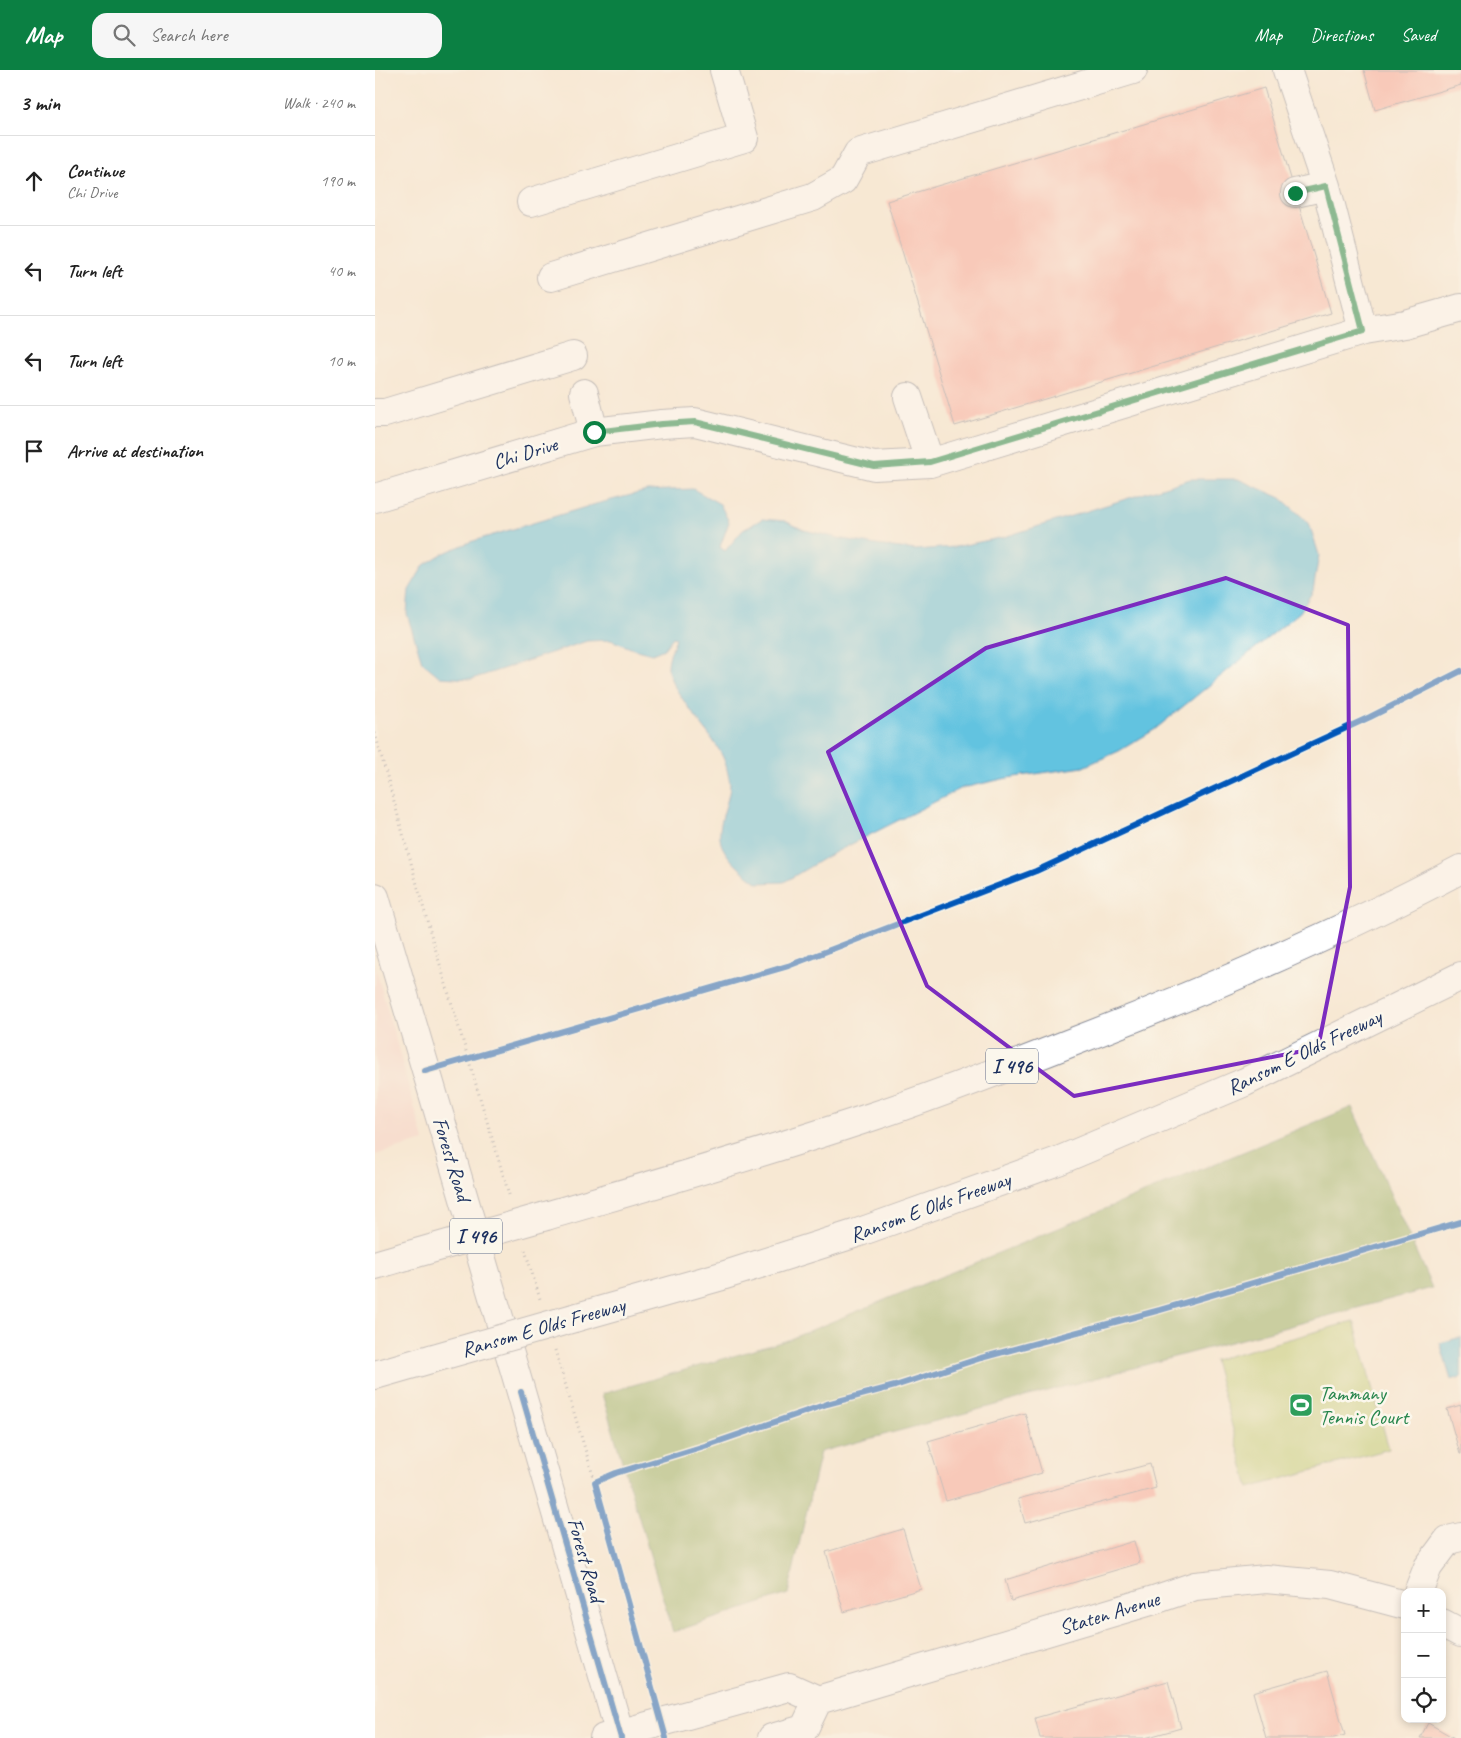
<!DOCTYPE html>
<html lang="en">
<head>
<meta charset="utf-8">
<style>
	body { margin:0; font-family:Caveat,sans-serif; background:#f6f6f6; color:#222 }
	.controls { position:absolute; right:15px; bottom:15px; display:grid; overflow:hidden; border-radius:10px; box-shadow:0 2px 8px #0003 }
	.controls button { width:45px; height:45px; display:grid; place-items:center; padding:0; border:0; border-bottom:1px solid #e0e0e0; background:#fff; color:#222; font:25px sans-serif }
	.stop { position:absolute; width:15px; height:15px; margin:-11px; border:4px solid #0b8043; border-radius:50%; background:#fff }
	.stop.end { background:#0b8043; border-color:#fff; box-shadow:0 1px 5px #0008 }
	.list { margin:0; padding:0; list-style:none }
	h2 { display:flex; justify-content:space-between; align-items:center; height:65px; margin:0; padding:0 20px; font-size:21px }
	h2 small { font-size:16px; font-weight:400; color:#767676 }
	.list li { display:grid; grid-template-columns:32px 1fr auto; gap:15px; align-items:center; box-sizing:border-box; height:90px; padding:0 20px; border-top:1px solid #e0e0e0 }
	.list b { display:block; font-size:19px; white-space:nowrap }
	.list p { margin:0; font-size:16px; white-space:nowrap; color:#767676 }
	.list em { font-size:16px; font-style:normal; color:#767676 }
	.icon { flex:none; width:28px; height:28px; fill:none; stroke:currentColor; stroke-width:2; stroke-linecap:round; stroke-linejoin:round }
	.map { position:relative; flex:none; width:1086px; height:1668px; overflow:hidden }
	header { display:flex; align-items:center; gap:30px; box-sizing:border-box; height:70px; padding:0 25px; background:#0b8043; color:#fff }
	header strong { font-size:24px }
	nav { display:flex; gap:28px; margin-inline-start:auto; font-size:18px }
	.search { width:350px; height:45px; background:#f6f6f6; display:flex; align-items:center; gap:12px; box-sizing:border-box; padding:0 18px; border-radius:15px; color:#767676; font-size:19px }
	main { display:flex }
	aside { flex:1; background:#fff }
	.map>svg:first-child { display:block }
	.built { fill:#f7d1c8 }
	.green { fill:#bacd71; stroke:#6a7e68 }
	.forest { fill:#93b063; stroke:#577060 }
	.water { fill:#62c3e0; stroke:#3e799f }
	.building { fill:#f9a59a }
	.lines { fill:none; stroke-linecap:round; stroke-linejoin:round }
	.minor-casing { stroke:#898c98; stroke-width:30 }
	.highway-casing { stroke:#898c98; stroke-width:30 }
	.path { stroke:#898c98; stroke-width:3; stroke-dasharray:1 4; stroke-linecap:butt }
	.minor { stroke:#fff; stroke-width:28 }
	.highway { stroke:#fff; stroke-width:28 }
	.highway-bridge-casing { stroke:#898c98; stroke-width:30; stroke-linecap:butt }
	.highway-bridge { stroke:#fff; stroke-width:28 }
	.cycleway-casing { stroke:#fbf7ec; stroke-width:9 }
	.cycleway { stroke:#0057b8; stroke-width:6 }
	.route { stroke:#0b8043; stroke-width:6 }
	.marked { fill:none; stroke:#7b2cbf; stroke-width:4; stroke-linejoin:round }
	.labels { text-anchor:middle; dominant-baseline:central; stroke-width:5; stroke-linejoin:round; paint-order:stroke }
	.shield { fill:#fbf7ec; stroke:#5e6b89; stroke-width:1 }
	.shield-label { font-size:20px; font-weight:bold; fill:#1b2f5e }
	.street-label { font-size:21px; fill:#1b2f5e; stroke:#fbf7ec }
	.leisure-label { font-size:21px; fill:#27864d; stroke:#fbf7ec; text-anchor:start }
</style>
</head>
<body>
<header>
<strong>Map</strong>
<div class="search"><svg class="icon" aria-label="search" viewBox="0 0 24 24"><circle cx="10" cy="10" r="6"/><path d="M15 15l6 6"/></svg>Search here</div>
<nav><a>Map</a><a>Directions</a><a>Saved</a></nav>
</header>
<main>
<aside>
<h2>3 min<small>Walk · 240 m</small></h2>
<ul class="list">
<li><svg class="icon" aria-label="ahead" viewBox="0 0 24 24"><path d="M12 20V5M6 11l6-6 6 6"/></svg><div><b>Continue</b><p>Chi Drive</p></div><em>190 m</em></li>
<li><svg class="icon" aria-label="left" viewBox="0 0 24 24"><path d="M17 20v-9H6M10 6l-5 5 5 5"/></svg><div><b>Turn left</b></div><em>40 m</em></li>
<li><svg class="icon" aria-label="left" viewBox="0 0 24 24"><path d="M17 20v-9H6M10 6l-5 5 5 5"/></svg><div><b>Turn left</b></div><em>10 m</em></li>
<li><svg class="icon" aria-label="arrive" viewBox="0 0 24 24"><path d="M6 21V4h12l-3 4 3 4H6"/></svg><div><b>Arrive at destination</b></div></li>
</ul>
</aside>
<div class="map">
<svg width="1086" height="1668" viewBox="0 0 1086 1668">
	<rect width="100%" height="100%" fill="#fbf7ec"/>
	<filter id="ink" filterUnits="userSpaceOnUse"><feTurbulence type="fractalNoise" baseFrequency=".02" numOctaves="2"/><feDisplacementMap in="SourceGraphic" scale="10" xChannelSelector="R" yChannelSelector="G"/><feConvolveMatrix kernelMatrix="1 2 1 2 8 2 1 2 1" color-interpolation-filters="sRGB"/></filter>
	<filter id="wash" filterUnits="userSpaceOnUse"><feTurbulence type="fractalNoise" baseFrequency=".0096" numOctaves="4" result="noise"/><feDisplacementMap in="SourceGraphic" scale="20" xChannelSelector="R" yChannelSelector="G"/><feGaussianBlur stdDeviation="1.12" result="paint"/><feColorMatrix in="noise" values="0 0 0 0 0 0 0 0 0 0 0 0 0 0 0 0 0 1.4 0 .05"/><feComposite in="paint" operator="in"/></filter>
	<g filter="url(#wash)">
		<rect width="100%" height="100%" fill="#f7e8d3"/>
		<path class="built" d="M0 896 49 1071 0 1085Z"/>
		<path class="green" d="M979 1251 1014 1379 874 1418 839 1290Z"/>
		<path class="forest" d="M977 1037 1057 1218 445 1382 413 1524 298 1562 227 1324 410 1271Z"/>
		<path class="water" d="M815 409H863L906 428 934 453 944 485 938 521 925 542 779 660 744 681 708 697 632 708 587 718 453 786 409 812 383 813C371 804 356 793 348 778 338 759 355 734 355 714 354 708 352 698 350 692 341 666 292 619 293 597 293 587 298 577 301 568L298 567 289 579 277 584 258 579 236 570 212 571 97 609 65 607 47 592 32 544 34 520 49 495 67 484 95 472 221 434 272 421 318 419 345 434 354 452 345 477 350 481 368 460 387 449 410 451 429 460 468 469 501 475 541 480 580 477 629 467Z
			M1086 1267V1307L1076 1310 1065 1273Z"/>
		<g id="blocks">
			<path class="building" d="M989 0H1086V15L1000 40Z
				M889 18 956 243 580 356 512 131Z
				M1086 1335V1384H1085L1072 1339Z
				M650 1343 667 1403 571 1431 553 1371Z
				M775 1394 781 1418 650 1453 643 1429Z
				M528 1459 546 1519 469 1542 451 1482Z
				M759 1471 765 1493 636 1531 630 1510Z
				M952 1601 970 1665 959 1668H891L878 1622Z
				M793 1611 806 1658 770 1668H665L660 1648Z
				M1053 1653 1079 1668H1045Z"/>
		</g>
	</g>
	<g filter="url(#ink)">
		<use href="#blocks" fill-opacity="0" stroke="#898c98" stroke-width="1"/>
		<g class="lines">
			<g class="minor-casing">
				<path id="minor" d="M912 0 951 116 988 261
					M920 123 951 116
					M156 132 369 68 349 0
					M176 207 438 127 468 110 483 83 758 0
					M209 323 219 362
					M533 327 555 393
					M0 343H10L198 286
					M0 428 219 362 287 354 320 352 499 396 555 393 988 261 1030 254 1086 238
					M0 827 146 1322 246 1668
					M1043 1522 1053 1497 1073 1470 1086 1467
					M1067 1553 1086 1563
					M443 1630 779 1530 820 1516 891 1509 955 1515 1030 1535
					M229 1668 414 1617 443 1630 429 1659 397 1668"/>
			</g>
			<g class="highway-casing">
				<path id="highway" d="M171 1146C280 1114 389 1083 496 1047 563 1025 629 999 695 973 828 922 959 866 1086 799
					M0 1195 31 1186
					M199 1248 347 1206 482 1163 683 1091 870 1012 1086 906
					M0 1305 59 1288"/>
			</g>
			<path class="path" d="M0 663 55 861 135 1128
				M150 1180 165 1229
				M180 1280 220 1412"/>
			<use href="#minor" class="minor"/>
			<use href="#highway" class="highway"/>
			<g class="highway-bridge-casing">
				<path id="highway-bridge" d="M31 1186 171 1146
					M59 1288 199 1248"/>
			</g>
			<use href="#highway-bridge" class="highway-bridge"/>
			<g class="cycleway-casing">
				<path id="cycleway" d="M50 1001 413 896 661 801 995 647 1086 601
					M146 1322 246 1668
					M291 1668 220 1412 241 1403 336 1374 452 1334 520 1316 606 1288 785 1240 1086 1152"/>
			</g>
			<use href="#cycleway" class="cycleway"/>
		</g>
	</g>
	<g class="lines" filter="url(#ink)">
		<path class="route" d="M219 362 287 354 320 352 499 396 555 392 988 261 951 116 920 123"/>
	</g>
	<path d="M0 0H1086V1668H0ZM851 508 973 555 975 817 943 978 699 1026 552 916 453 682 611 578Z" fill="#f7e8d3" fill-opacity=".55" fill-rule="evenodd"/>
	<path class="marked" d="M851 508 973 555 975 817 943 978 699 1026 552 916 453 682 611 578Z"/>
	<defs>
		<g id="stadium-square" transform="scale(1.25)"><rect x="-9" y="-9" width="18" height="18" rx="4" fill="#2e9e5b" stroke="#fbf7ec"/><path d="M0-5a6.5 5 0 1 0 0 10a6.5 5 0 1 0 0-10ZM-3.5-1.8h7v3.6h-7Z" fill="#fff"/></g>
	</defs>
	<g fill-rule="evenodd">
		<use href="#stadium-square" x="926" y="1335"/>
	</g>
	<g class="labels">
		<g class="shield">
			<rect x="611" y="978.5" width="52" height="35" rx="4"/>
			<rect x="75" y="1148.5" width="52" height="35" rx="4"/>
		</g>
		<g class="shield-label">
			<text x="637" y="996">I 496</text>
			<text x="101" y="1166">I 496</text>
		</g>
		<g class="street-label">
			<text transform="translate(150 383) rotate(-17)">Chi Drive</text>
			<text transform="translate(929 982) rotate(-26)">Ransom E Olds Freeway</text>
			<text transform="translate(77 1089) rotate(73)">Forest Road</text>
			<text transform="translate(555 1137) rotate(-20)">Ransom E Olds Freeway</text>
			<text transform="translate(168 1257) rotate(-16)">Ransom E Olds Freeway</text>
			<text transform="translate(211 1490) rotate(74)">Forest Road</text>
			<text transform="translate(734 1543) rotate(-17)">Staten Avenue</text>
		</g>
		<g class="leisure-label">
			<text x="944" y="1323">Tammany<tspan x="944" dy="24">Tennis Court</tspan></text>
		</g>
	</g>
</svg>
<div class="controls">
<button>+</button>
<button>−</button>
<button><svg class="icon" aria-label="locate" viewBox="0 0 24 24"><circle cx="12" cy="12" r="6"/><path d="M12 2v4M12 18v4M2 12h4M18 12h4"/></svg></button>
</div>
<div class="stop" style="left:219px;top:362px"></div>
<div class="stop end" style="left:920px;top:123px"></div>
</div>
</main>
</body>
</html>
